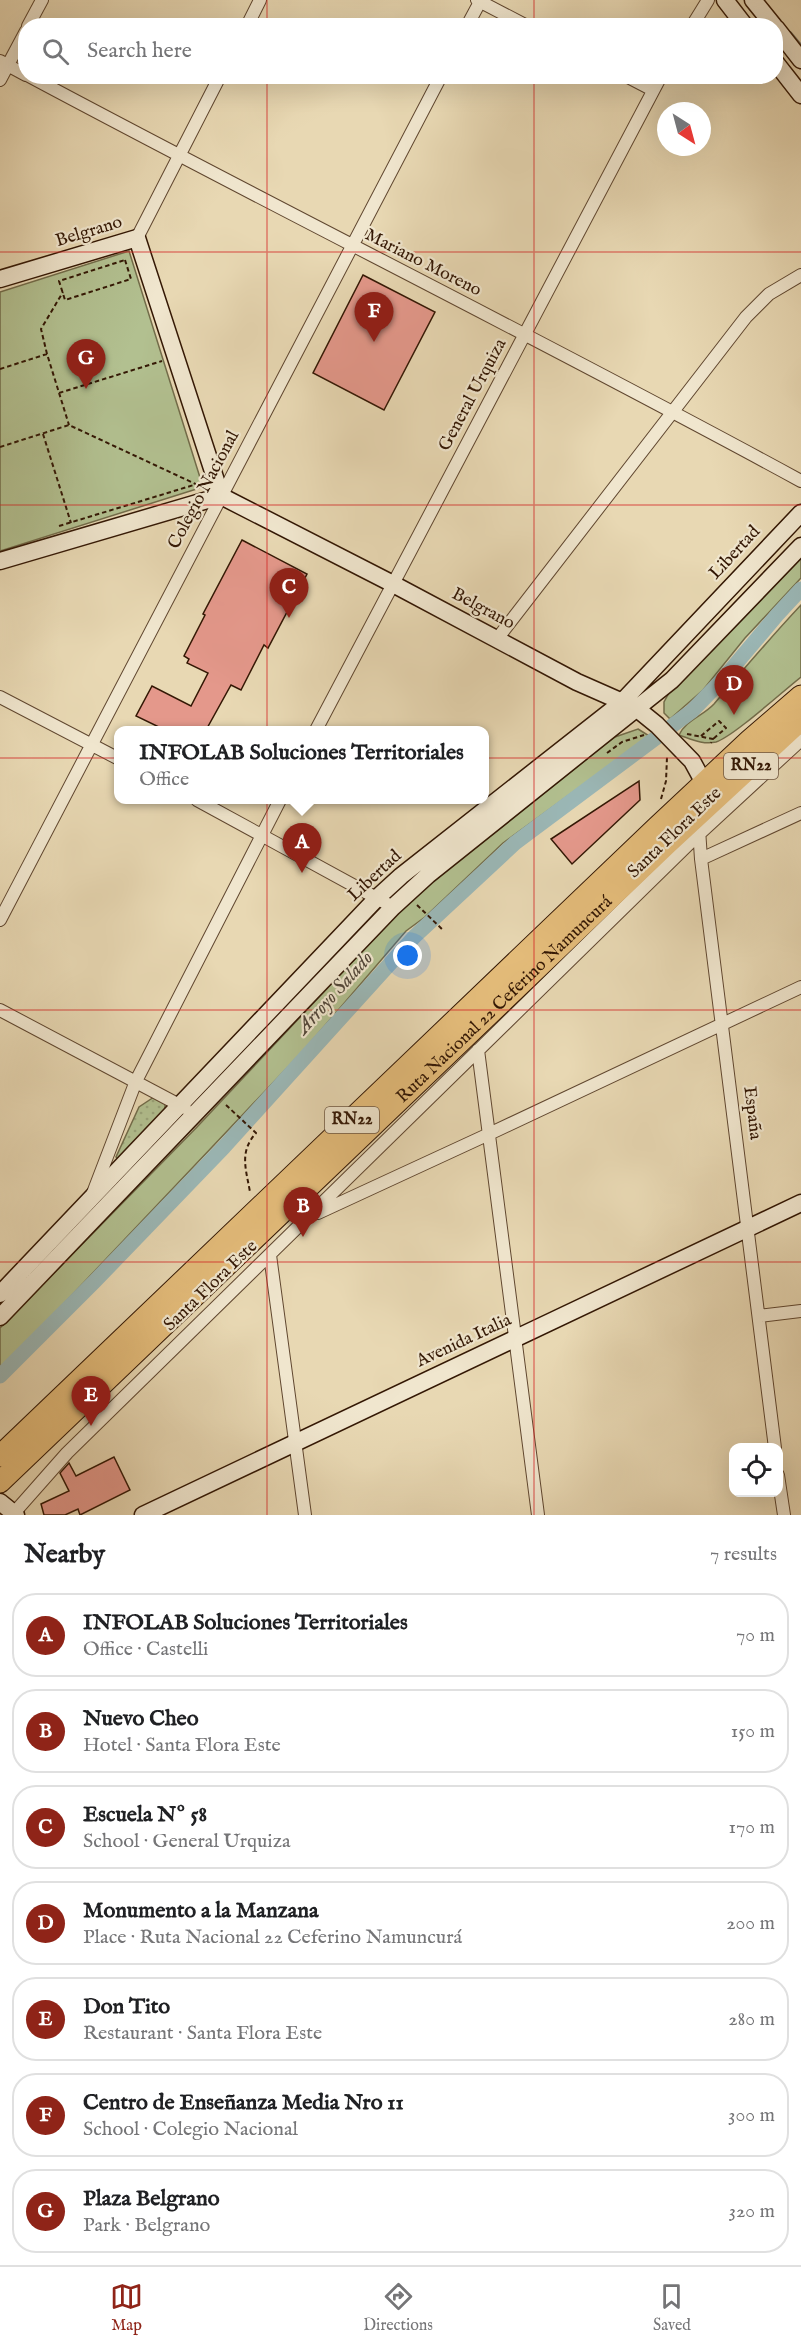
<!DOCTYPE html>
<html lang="en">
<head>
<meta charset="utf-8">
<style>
	body { margin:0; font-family:"IM FELL English",serif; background:#f6f6f6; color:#202124 }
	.controls { position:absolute; right:18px; bottom:18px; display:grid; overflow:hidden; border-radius:12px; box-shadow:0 6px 24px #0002 }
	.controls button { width:54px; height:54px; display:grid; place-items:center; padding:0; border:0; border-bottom:2px solid #e0e0e0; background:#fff; color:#202124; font:30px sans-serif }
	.compass { position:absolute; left:657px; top:102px; width:54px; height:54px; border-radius:50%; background:#fff; box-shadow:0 6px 24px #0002; rotate:144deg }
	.you { position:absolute; left:408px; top:956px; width:21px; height:21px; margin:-15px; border:4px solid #fff; border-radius:50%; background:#1a73e8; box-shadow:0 0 0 9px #1a73e833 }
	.badge { display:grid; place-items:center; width:39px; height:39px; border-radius:50%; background:#8f2418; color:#fff; font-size:20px; font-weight:700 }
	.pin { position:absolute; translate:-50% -50px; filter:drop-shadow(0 2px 3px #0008) }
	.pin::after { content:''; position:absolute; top:32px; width:21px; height:18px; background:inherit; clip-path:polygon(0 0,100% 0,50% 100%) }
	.popup { position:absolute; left:114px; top:726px; width:375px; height:78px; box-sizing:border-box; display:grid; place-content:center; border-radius:12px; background:#fff; filter:drop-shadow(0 2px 4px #0005); font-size:20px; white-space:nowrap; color:#757577 }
	.popup b { font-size:22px; color:#202124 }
	.popup::after { content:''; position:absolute; left:50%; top:100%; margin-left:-12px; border:12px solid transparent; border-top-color:#fff }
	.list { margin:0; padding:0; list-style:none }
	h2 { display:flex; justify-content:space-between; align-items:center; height:78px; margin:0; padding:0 24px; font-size:26px }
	h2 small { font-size:20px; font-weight:400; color:#757577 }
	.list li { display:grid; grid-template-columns:39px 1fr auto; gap:18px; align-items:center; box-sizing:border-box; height:84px; margin:0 12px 12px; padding:0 12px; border:2px solid #e0e0e0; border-radius:24px }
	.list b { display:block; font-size:22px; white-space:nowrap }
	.list p { margin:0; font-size:20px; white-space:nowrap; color:#757577 }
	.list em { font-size:20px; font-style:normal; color:#757577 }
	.icon { flex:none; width:33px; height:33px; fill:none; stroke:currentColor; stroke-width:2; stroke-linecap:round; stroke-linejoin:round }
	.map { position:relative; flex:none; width:801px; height:1515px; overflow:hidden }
	.search { position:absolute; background:#fff; box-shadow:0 6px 24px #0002; left:18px; right:18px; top:18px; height:66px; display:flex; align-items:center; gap:15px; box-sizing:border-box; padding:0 21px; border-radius:24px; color:#757577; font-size:22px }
	.sheet { height:750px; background:#fff }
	nav { display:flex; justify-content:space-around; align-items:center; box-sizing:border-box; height:84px; border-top:2px solid #e0e0e0; background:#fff; font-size:16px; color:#757577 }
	nav a { display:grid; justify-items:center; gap:3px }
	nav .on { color:#8f2418 }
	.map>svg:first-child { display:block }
	.grass { fill:url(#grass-dots); stroke:#726c4a; stroke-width:1.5 }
	.green { fill:#b2c090; stroke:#726c4a; stroke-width:1.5 }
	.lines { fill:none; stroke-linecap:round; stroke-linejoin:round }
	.stream { stroke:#71786f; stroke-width:4 }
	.canal { stroke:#9bb8b7; stroke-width:15 }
	.building { fill:#e4988b; stroke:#331704; stroke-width:1.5 }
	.street-casing { stroke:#604730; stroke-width:14 }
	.secondary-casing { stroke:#331704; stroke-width:19 }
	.highway-casing { stroke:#331704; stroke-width:23 }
	.path { stroke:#331704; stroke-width:2; stroke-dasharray:4.5 3; stroke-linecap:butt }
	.street { stroke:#f0e6ce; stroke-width:12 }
	.secondary { stroke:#f0e6ce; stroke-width:16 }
	.highway { stroke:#e4bc7a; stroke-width:21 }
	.grid { fill:none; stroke:#d62828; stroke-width:1.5; stroke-opacity:0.55 }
	.labels { text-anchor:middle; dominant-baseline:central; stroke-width:4.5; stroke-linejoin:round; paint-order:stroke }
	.shield { fill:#f0e6ce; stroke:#6c5541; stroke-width:1.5 }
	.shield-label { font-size:16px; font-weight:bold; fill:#331704 }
	.street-label { font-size:18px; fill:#331704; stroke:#f0e6ce }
	.water-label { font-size:20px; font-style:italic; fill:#52473a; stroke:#f0e6ce }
</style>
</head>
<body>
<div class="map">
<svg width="801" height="1515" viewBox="0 0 801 1515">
	<defs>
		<pattern id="grass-dots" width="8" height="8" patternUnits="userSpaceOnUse" patternTransform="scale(1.5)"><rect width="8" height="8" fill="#b2c090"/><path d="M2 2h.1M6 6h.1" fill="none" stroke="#9aa47b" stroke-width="1.8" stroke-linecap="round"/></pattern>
	</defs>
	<rect width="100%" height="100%" fill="#e8d8b3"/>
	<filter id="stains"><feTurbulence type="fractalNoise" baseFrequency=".00333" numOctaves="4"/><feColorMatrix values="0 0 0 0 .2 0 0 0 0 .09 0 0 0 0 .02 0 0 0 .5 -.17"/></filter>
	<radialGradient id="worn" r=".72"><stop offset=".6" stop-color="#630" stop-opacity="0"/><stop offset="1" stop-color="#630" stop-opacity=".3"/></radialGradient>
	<path class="grass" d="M154 1097 165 1102V1109L118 1160 116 1157 139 1107Z"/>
	<path class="green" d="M129 251 203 487 0 551V292Z
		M801 556V578L745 638 703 690 670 719 664 713V702L669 693Z
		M801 605V677C783 691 734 736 716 742 703 745 691 739 679 735 686 720 703 716 714 704 742 671 771 637 801 605Z
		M638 729 654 739 620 758 503 843 425 917 406 931 304 1050 0 1371V1328L197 1127 411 899 607 743 615 737Z"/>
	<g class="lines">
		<path class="stream" d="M790 33 801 46"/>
		<path class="canal" d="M0 1376 95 1281 224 1147 415 936 515 843 692 711 723 679 777 615 801 589"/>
	</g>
	<path class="building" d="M363 275 435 312 384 410 313 373Z
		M242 540 307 574 268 648 264 645 241 690 231 685 206 730H165L136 716 152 686 191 706 208 673 187 663 189 659 184 656 205 615 203 614Z
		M639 781 640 800 572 864 551 839Z
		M114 1457 130 1490 80 1515 78 1509 65 1515H44L41 1504 69 1491 60 1473 69 1463 76 1476Z"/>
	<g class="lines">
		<g class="street-casing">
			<path id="street" d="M477 0 527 26
				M28 26 42 0
				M247 26 260 0
				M467 26 481 0
				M692 26 708 0
				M0 61 26 75
				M29 76C285 213 546 342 801 481
				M626 76 653 90
				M0 80 26 31
				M137 238 220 76
				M497 639 746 317 769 294 801 275
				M0 697 119 759
				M316 730 661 76
				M197 800 393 907
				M699 829 701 859 775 1448
				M701 859 801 813
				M0 920 441 76
				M0 1010 185 1108
				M478 1050 538 1515
				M93 1193 136 1081 280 800
				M318 1213 489 1134 801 987
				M270 1255 305 1515
				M759 1316 801 1311
				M778 1475 784 1515
				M14 1513 67 1453 698 835 801 740"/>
		</g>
		<g class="secondary-casing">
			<path id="secondary" d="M725 0 745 26
				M753 0 774 26
				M776 28 801 60
				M776 63 801 95
				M0 279 137 238 221 496 0 561
				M221 496 393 584 577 682 636 708 657 725 692 761 704 783
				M0 1294 378 897 401 876 621 703 801 513
				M0 1317 393 907 428 875 672 680 801 546
				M0 1502 16 1515
				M143 1515 801 1203"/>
		</g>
		<g class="highway-casing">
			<g id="highway">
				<path d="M0 1456 657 827 750 740 801 696"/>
				<path id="s1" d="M0 1482 667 844 801 720"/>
			</g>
		</g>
		<path class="path" d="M125 260 131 279 65 300 59 281Z
			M47 354 41 329 63 292
			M0 369 47 354 69 425
			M59 393 162 361
			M43 434 71 523
			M0 447 69 425 202 487
			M59 526 197 484
			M687 734 713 739 711 743
			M701 736 719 721 726 728 713 739
			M607 753 622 742 644 735
			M661 799 666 781 667 757
			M417 905 444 931
			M226 1105 256 1133C239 1152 246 1169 250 1192"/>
		<use href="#street" class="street"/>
		<use href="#secondary" class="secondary"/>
		<use href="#highway" class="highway"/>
	</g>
	<path class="grid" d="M267 0V26M534 0V26M267 76V1515M534 76V1515M0 252H801M0 505H801M0 758H801M0 1010H801M0 1262H801"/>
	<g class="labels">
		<g class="shield">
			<rect x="724" y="753" width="54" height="26" rx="4.5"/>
			<rect x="325" y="1107" width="54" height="26" rx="4.5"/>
		</g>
		<g class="shield-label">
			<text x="751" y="766">RN22</text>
			<text x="352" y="1120">RN22</text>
		</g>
		<g class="street-label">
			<text transform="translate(89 232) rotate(-17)">Belgrano</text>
			<text transform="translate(423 263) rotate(27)">Mariano Moreno</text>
			<text transform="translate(473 395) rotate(-62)">General Urquiza</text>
			<text transform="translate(204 490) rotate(-62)">Colegio Nacional</text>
			<text transform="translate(735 553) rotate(-47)">Libertad</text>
			<text transform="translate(483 609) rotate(28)">Belgrano</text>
			<text transform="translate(675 833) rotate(-44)">Santa Flora Este</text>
			<text transform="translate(375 876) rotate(-43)">Libertad</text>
			<text stroke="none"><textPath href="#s1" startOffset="698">Ruta Nacional 22 Ceferino Namuncurá</textPath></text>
			<text transform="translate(752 1113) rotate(83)">España</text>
			<text transform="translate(211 1286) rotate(-44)">Santa Flora Este</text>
			<text transform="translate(464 1341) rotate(-25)">Avenida Italia</text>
		</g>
		<g class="water-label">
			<text transform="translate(335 993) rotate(-48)">Arroyo Salado</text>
		</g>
	</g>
	<rect width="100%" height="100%" filter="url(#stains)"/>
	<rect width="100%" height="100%" fill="url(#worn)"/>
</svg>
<div class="controls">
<button><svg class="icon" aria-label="locate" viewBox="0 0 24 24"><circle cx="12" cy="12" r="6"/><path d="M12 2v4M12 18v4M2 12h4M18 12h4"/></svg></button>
</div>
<svg class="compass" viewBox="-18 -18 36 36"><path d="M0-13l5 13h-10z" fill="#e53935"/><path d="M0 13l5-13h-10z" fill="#757577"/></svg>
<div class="you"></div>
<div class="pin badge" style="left:302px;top:873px">A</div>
<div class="popup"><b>INFOLAB Soluciones Territoriales</b>Office</div>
<div class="pin badge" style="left:303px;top:1237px">B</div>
<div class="pin badge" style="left:289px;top:618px">C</div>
<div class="pin badge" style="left:734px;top:715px">D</div>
<div class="pin badge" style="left:91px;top:1426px">E</div>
<div class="pin badge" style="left:374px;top:342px">F</div>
<div class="pin badge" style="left:86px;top:389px">G</div>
<div class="search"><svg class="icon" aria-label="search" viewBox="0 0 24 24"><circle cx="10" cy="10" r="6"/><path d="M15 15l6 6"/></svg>Search here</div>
</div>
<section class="sheet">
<h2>Nearby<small>7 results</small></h2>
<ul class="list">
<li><span class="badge">A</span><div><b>INFOLAB Soluciones Territoriales</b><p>Office · Castelli</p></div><em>70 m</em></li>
<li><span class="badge">B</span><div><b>Nuevo Cheo</b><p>Hotel · Santa Flora Este</p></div><em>150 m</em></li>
<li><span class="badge">C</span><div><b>Escuela Nº 58</b><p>School · General Urquiza</p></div><em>170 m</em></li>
<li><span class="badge">D</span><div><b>Monumento a la Manzana</b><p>Place · Ruta Nacional 22 Ceferino Namuncurá</p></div><em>200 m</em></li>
<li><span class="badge">E</span><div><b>Don Tito</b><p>Restaurant · Santa Flora Este</p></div><em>280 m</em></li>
<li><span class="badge">F</span><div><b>Centro de Enseñanza Media Nro 11</b><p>School · Colegio Nacional</p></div><em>300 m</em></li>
<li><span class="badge">G</span><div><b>Plaza Belgrano</b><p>Park · Belgrano</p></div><em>320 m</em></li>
</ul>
</section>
<nav>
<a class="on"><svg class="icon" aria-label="map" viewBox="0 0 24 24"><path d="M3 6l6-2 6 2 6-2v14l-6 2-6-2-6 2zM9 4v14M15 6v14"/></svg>Map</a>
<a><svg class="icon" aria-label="directions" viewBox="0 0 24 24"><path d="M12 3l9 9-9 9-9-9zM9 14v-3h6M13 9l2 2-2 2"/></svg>Directions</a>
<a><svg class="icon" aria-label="saved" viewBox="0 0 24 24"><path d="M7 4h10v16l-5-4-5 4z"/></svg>Saved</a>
</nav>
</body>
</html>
